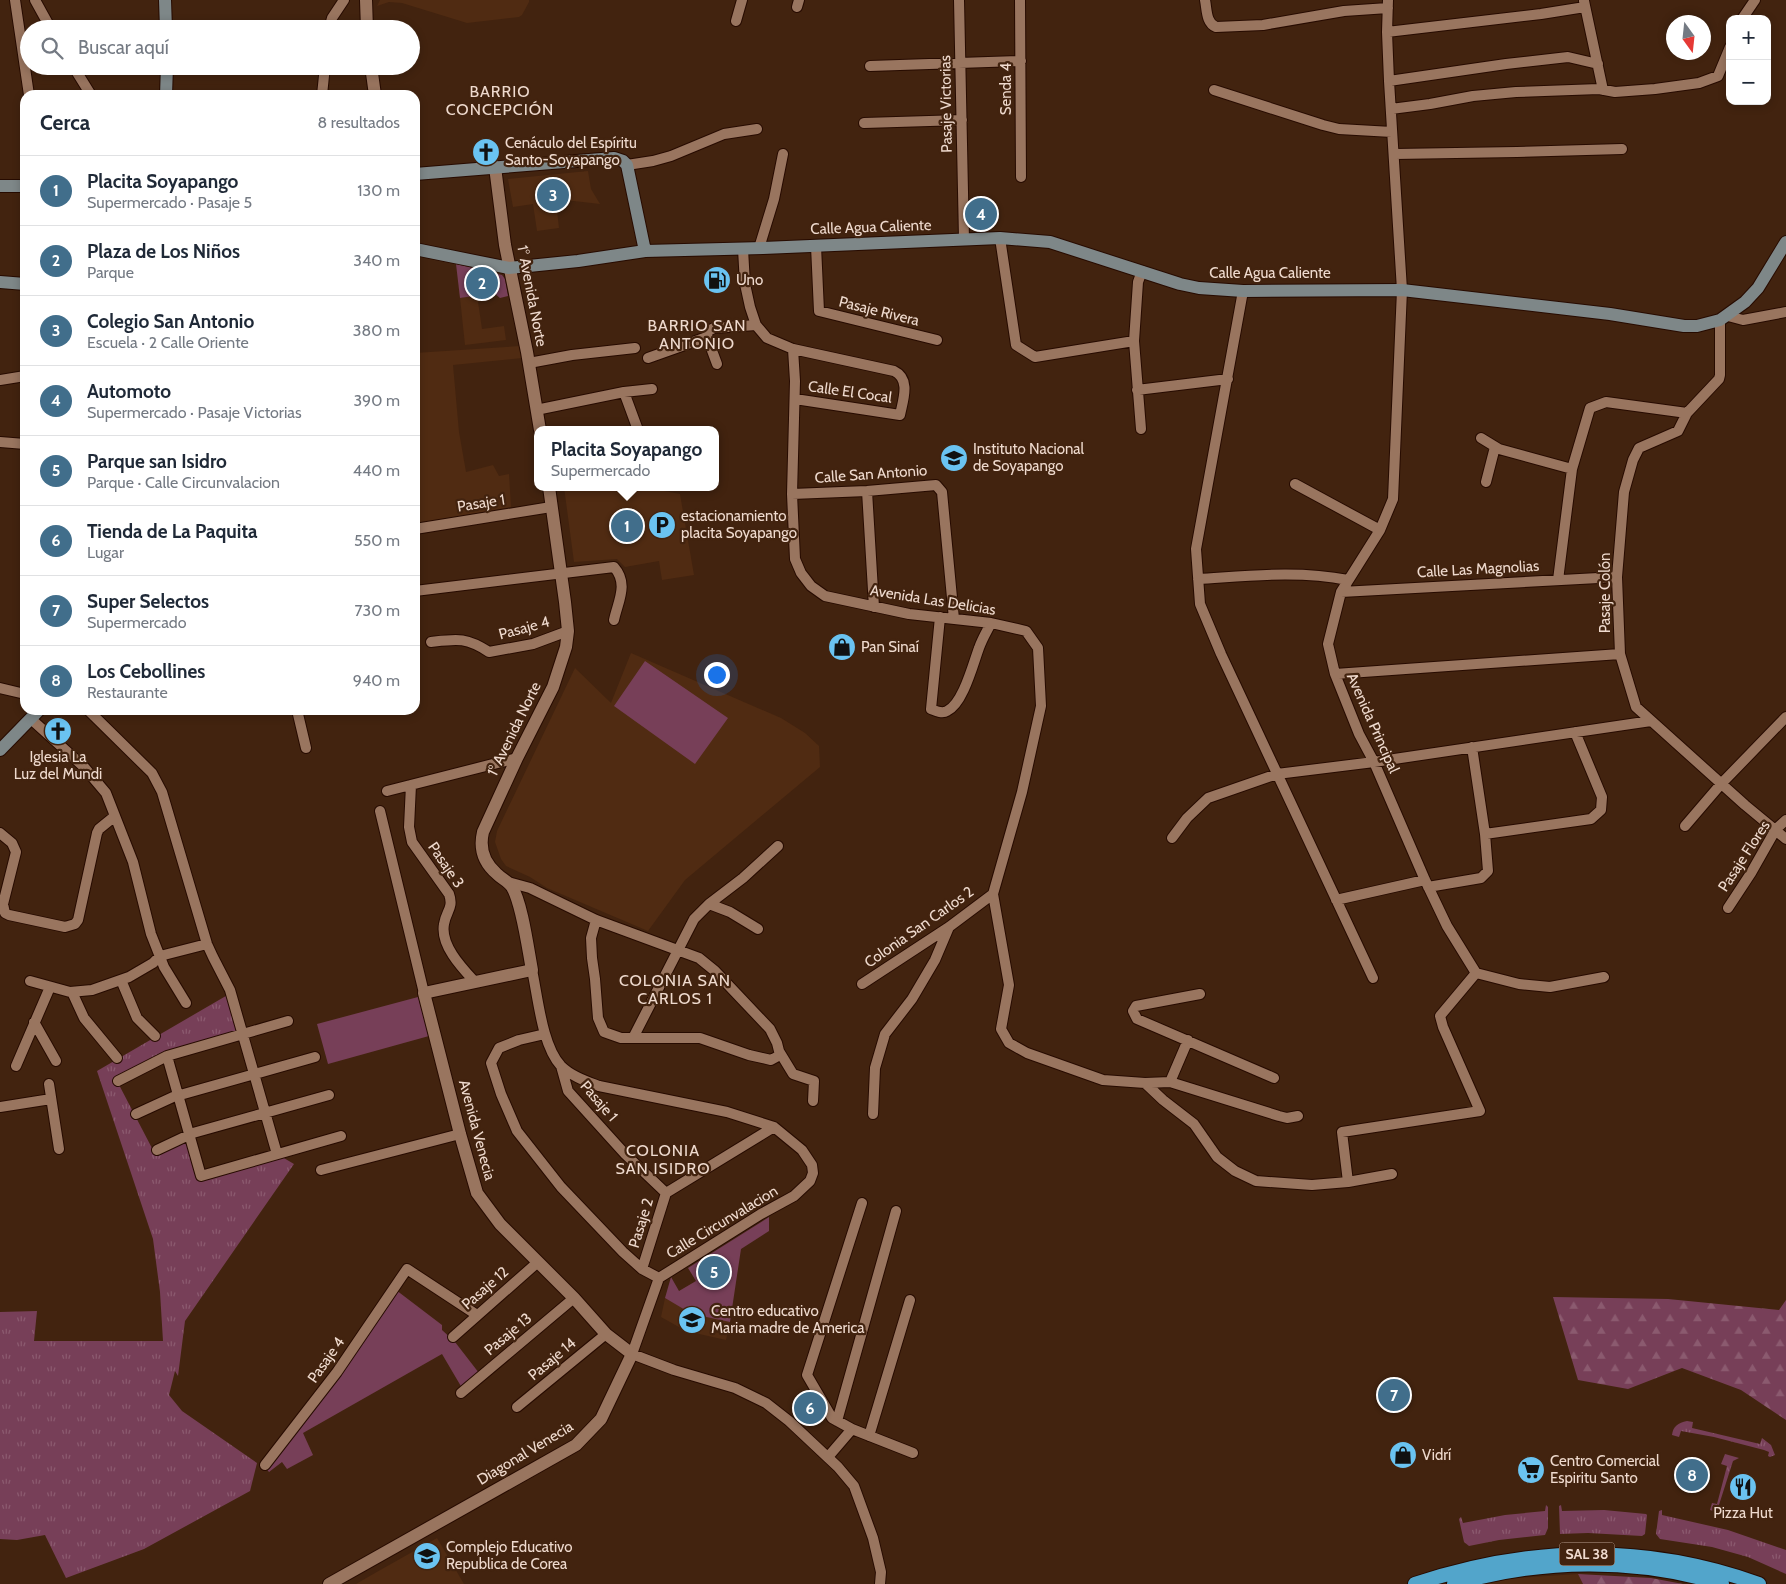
<!DOCTYPE html>
<html lang="es">
<head>
<meta charset="utf-8">
<style>
	body { margin:0; font-family:Cabin,sans-serif; background:#f2f2f3; color:#1f2937 }
	.controls { position:absolute; right:15px; top:15px; display:grid; overflow:hidden; border-radius:10px; box-shadow:0 2px 8px #0003 }
	.controls button { width:45px; height:45px; display:grid; place-items:center; padding:0; border:0; border-bottom:1px solid #e0e1e3; background:#fff; color:#1f2937; font:25px sans-serif }
	.compass { position:absolute; left:1666px; top:15px; width:45px; height:45px; border-radius:50%; background:#fff; box-shadow:0 2px 8px #0003; rotate:165deg }
	.you { position:absolute; left:716px; top:674px; width:18px; height:18px; margin:-12px; border:4px solid #fff; border-radius:50%; background:#1a73e8; box-shadow:0 0 0 8px #1a73e833 }
	.badge { display:grid; place-items:center; width:32px; height:32px; border-radius:50%; background:#416e8b; color:#fff; font-size:16px; font-weight:700 }
	.pin { position:absolute; translate:-50% -50%; border:2px solid #fff; box-shadow:0 1px 5px #0006 }
	.popup { position:absolute; left:534px; top:426px; width:185px; height:65px; box-sizing:border-box; display:grid; place-content:center; border-radius:10px; background:#fff; filter:drop-shadow(0 1px 4px #0005); font-size:16px; white-space:nowrap; color:#747a83 }
	.popup b { font-size:19px; color:#1f2937 }
	.popup::after { content:''; position:absolute; left:50%; top:100%; margin-left:-10px; border:10px solid transparent; border-top-color:#fff }
	.list { margin:0; padding:0; list-style:none }
	h2 { display:flex; justify-content:space-between; align-items:center; height:65px; margin:0; padding:0 20px; font-size:21px }
	h2 small { font-size:16px; font-weight:400; color:#747a83 }
	.list li { display:grid; grid-template-columns:32px 1fr auto; gap:15px; align-items:center; box-sizing:border-box; height:70px; padding:0 20px; border-top:1px solid #e0e1e3 }
	.list b { display:block; font-size:19px; white-space:nowrap }
	.list p { margin:0; font-size:16px; white-space:nowrap; color:#747a83 }
	.list em { font-size:16px; font-style:normal; color:#747a83 }
	.icon { flex:none; width:28px; height:28px; fill:none; stroke:currentColor; stroke-width:2; stroke-linecap:round; stroke-linejoin:round }
	.map { position:relative; flex:none; width:1786px; height:1584px; overflow:hidden }
	.search { position:absolute; background:#fff; box-shadow:0 2px 8px #0003; left:20px; top:20px; width:400px; height:55px; display:flex; align-items:center; gap:12px; box-sizing:border-box; padding:0 18px; border-radius:28px; color:#747a83; font-size:19px }
	.panel { position:absolute; background:#fff; box-shadow:0 2px 8px #0003; left:20px; top:90px; width:400px; height:625px; border-radius:15px }
	.map>svg:first-child { display:block }
	.built { fill:#502b12 }
	.grass { fill:url(#grass-tufts) }
	.forest { fill:url(#forest-firs) }
	.park { fill:#773f58 }
	.lines { fill:none; stroke-linecap:round; stroke-linejoin:round }
	.minor-casing { stroke:#270b00; stroke-width:12 }
	.tertiary-casing { stroke:#270b00; stroke-width:14 }
	.secondary-casing { stroke:#270b00; stroke-width:14 }
	.trunk-casing { stroke:#270b00; stroke-width:16 }
	.minor { stroke:#99755f; stroke-width:10 }
	.tertiary { stroke:#99755f; stroke-width:12 }
	.secondary { stroke:#7e8788; stroke-width:12 }
	.trunk { stroke:#52a5cb; stroke-width:14 }
	.labels { text-anchor:middle; dominant-baseline:central; stroke-width:4.5; stroke-linejoin:round; paint-order:stroke }
	.shield { fill:#42230f; stroke:#bba395; stroke-width:1 }
	.shield-label { font-size:14px; font-weight:bold; fill:#efdace }
	.street-label { font-size:15px; fill:#efdace; stroke:#42230f }
	.poi-label { font-size:15px; fill:#efdace; stroke:#42230f; text-anchor:start }
	.neighbourhood-label { font-size:16px; letter-spacing:1px; fill:#efdace; stroke:#42230f }
</style>
</head>
<body>
<div class="map">
<svg width="1786" height="1584" viewBox="0 0 1786 1584">
	<defs>
		<pattern id="grass-tufts" width="24" height="20" patternUnits="userSpaceOnUse" patternTransform="scale(1.25)"><rect width="24" height="20" fill="#773f58"/><path d="M3 7l-1-3M5 7V3M7 7l1-3M15 17l-1-3M17 17v-4M19 17l1-3" fill="none" stroke="#8b5a6f"/></pattern>
		<pattern id="forest-firs" width="22" height="20" patternUnits="userSpaceOnUse" patternTransform="scale(1.25)"><rect width="22" height="20" fill="#773f58"/><path d="M5 1l3.5 6h-7zM16 11l3.5 6h-7z" fill="#8b5a6f"/></pattern>
	</defs>
	<rect width="100%" height="100%" fill="#42230f"/>
	<path class="built" d="M380 0H529V2L522 15 519 17 467 23 402 3 389 2 377 6Z
		M588 171 591 189 600 204 574 201 556 202 559 228 537 231 533 204 513 207 508 179Z
		M477 295 482 329 504 326 506 340 465 345 460 298Z
		M520 346 522 358 453 365 459 432 466 472 493 465 499 476 509 474 511 507 415 524V353Z
		M564 487H652L654 489 680 494 694 575 662 580 659 561 625 567 617 559 574 562Z
		M631 653 781 718 805 733 819 746 820 767 685 880 648 931 547 888 530 877 506 866 501 859 495 842 497 831 575 668 611 703Z
		M665 1298 694 1314 730 1322 726 1340 686 1331 661 1317Z
		M437 1538 464 1584H356L375 1573Z
		M1578 1574 1583 1584H1479L1514 1578Z"/>
	<path class="grass" d="M231 993 243 1034 169 1055 117 1081 154 1152 190 1138 201 1176 277 1154 294 1164 185 1321 178 1376 175 1371 169 1395 182 1411 257 1463 250 1491 144 1549 66 1578 45 1535 17 1540 0 1539V1312L37 1311 34 1341H163L160 1292 153 1239 97 1071Z
		M1687 1421 1693 1422 1692 1428 1760 1444 1762 1438 1771 1445 1775 1455 1770 1457 1768 1456 1769 1452 1764 1450 1714 1437 1681 1431 1679 1437 1672 1435C1673 1426 1678 1423 1687 1421Z
		M1725 1454 1739 1458 1733 1461 1718 1508 1713 1511 1710 1510 1712 1503 1717 1504 1727 1466 1721 1464Z
		M1546 1505 1548 1507V1528L1545 1535 1499 1540 1469 1546 1464 1542 1459 1519 1461 1517 1463 1523 1505 1515 1545 1511Z
		M1561 1505 1562 1511 1604 1510 1646 1514 1647 1515 1645 1534 1642 1536 1588 1533 1560 1534 1559 1506Z
		M1662 1510V1515L1728 1530 1786 1550V1574L1748 1557 1712 1547 1660 1539 1656 1534 1659 1511Z"/>
	<path class="forest" d="M1553 1297 1668 1299 1779 1310 1786 1300V1420L1741 1390 1682 1368 1628 1389 1578 1380Z
		M1578 1574 1651 1578 1683 1584H1583Z"/>
	<path class="park" d="M456 264 502 275 505 279 508 296 500 298 494 293 460 298Z
		M645 661 728 718 695 764 614 706Z
		M418 997 429 1036 328 1064 317 1024Z
		M769 1217V1231L741 1249 730 1322 692 1314 665 1298 671 1277 679 1291 696 1281 688 1268Z
		M396 1290 442 1325V1330L455 1342 479 1373 462 1388 442 1354 303 1433 313 1455 287 1469 282 1462 269 1472 265 1467Z"/>
	<g class="lines">
		<g class="minor-casing">
			<path id="minor" d="M15 0 29 95
				M35 0 51 29
				M959 0 964 239
				M1020 0 1021 177
				M1205 0C1207 10 1206 23 1216 27L1263 25 1344 11 1388 8
				M1388 0 1387 32 1389 81 1402 290 1393 499 1380 530 1341 592 1328 644 1335 674 1359 734 1374 762 1425 880 1447 926 1476 973 1519 984 1550 987 1604 977
				M1584 1 1603 90
				M797 7 799 0
				M1742 19 1755 0
				M736 21 742 0
				M329 29 332 18 344 0
				M1387 32 1541 14 1585 7
				M73 66 91 95
				M870 66 1021 61
				M1389 81 1506 64 1568 57 1598 64
				M1214 90 1323 125 1339 129 1392 132
				M322 95 325 66
				M1391 109 1430 104 1473 96 1516 92 1599 89 1615 92 1655 89 1699 83 1718 76 1730 47
				M864 123 962 120
				M1395 154 1517 152 1622 149
				M627 165 653 161 671 156 724 134 757 129
				M1000 238 1016 345 1035 357 1134 341
				M816 246 819 311 937 340
				M759 248 774 199 783 154
				M743 249 745 284 750 307 756 325 767 338 793 349 894 371C911 379 903 400 900 415L795 399
				M1243 291 1196 549 1200 604 1221 654 1373 978
				M1728 316 1743 320 1786 312
				M1720 320V375L1719 379 1687 413 1678 431 1639 448 1633 460 1624 492 1617 577 1620 654 1636 707 1745 805 1786 839
				M793 349 795 381 792 494 795 559 801 573 811 586 825 596 909 614 991 623 1026 631 1038 648 1041 706 1022 792 993 894 1009 985 1001 1029 1009 1043 1027 1053 1103 1080 1145 1083 1163 1100 1194 1124 1217 1157 1235 1171 1256 1181 1312 1185 1348 1182 1392 1174
				M648 358 707 337
				M529 363 572 355 635 348
				M717 364 707 337 708 331 714 328 756 325
				M0 380 25 376
				M1137 390 1228 379
				M624 392 638 430
				M536 410 624 392 652 389
				M1141 429 1134 341 1138 282 1142 271
				M1481 438 1499 449 1572 469
				M0 442 25 444
				M1486 482 1495 447
				M1295 484 1380 530
				M867 491 874 607
				M792 494 867 491 936 485 942 492 954 619
				M415 529 551 507
				M1198 579C1248 576 1298 570 1348 580
				M1558 580 1572 469 1590 408 1606 402 1687 413
				M415 591 614 567C629 584 618 601 614 620
				M1341 592 1617 577
				M940 617 931 709C936 711 942 714 947 711 963 704 973 664 979 648 982 639 987 631 991 623
				M431 642C457 639 466 637 489 652L533 644 568 631
				M1335 674 1620 654
				M0 688 25 694
				M88 710 152 773 162 792 207 944 213 957 230 990 277 1154
				M297 710 306 748
				M31 719 84 767 106 793 133 862 151 934 164 967 186 1003
				M411 785 409 827 412 842 449 894C454 908 446 911 444 924 440 945 462 968 475 982
				M387 791 517 758
				M380 811 424 993
				M1685 826 1721 784 1786 717
				M0 833 12 843 16 852 3 904 5 913 9 915 65 927 75 924 78 920 97 833 99 829 115 816
				M1485 834 1591 819 1601 810 1602 797 1575 732
				M1172 838 1187 818 1208 798 1277 774 1374 762 1651 721
				M508 882 530 888 596 920 699 958 715 971 770 1029 777 1043 780 1055 771 1060 749 1055 700 1038H621L604 1032 598 1018 595 979 592 958 591 938 596 920
				M1428 887 1481 878 1488 871 1485 834 1472 747
				M1336 900 1425 880
				M709 904 730 912 758 929
				M1728 908 1751 873 1776 829 1786 820
				M532 970C538 997 542 1046 561 1066 571 1076 586 1081 599 1086L727 1112 774 1127 802 1150 812 1165 813 1173 810 1181 794 1196 761 1214 659 1278
				M121 980 137 1018 155 1036
				M30 981 70 992 92 990 129 977 153 963 160 956 207 944
				M862 984 949 927 993 894
				M72 992 84 1018 117 1058
				M1200 994 1136 1006 1133 1011 1137 1019 1274 1078
				M34 1022 56 1061
				M545 1034 519 1040 499 1048 491 1063 501 1094 517 1131 561 1187 623 1252 642 1269 659 1278
				M633 1038 694 919 709 904 743 878 778 846
				M779 1051 793 1074 814 1081 813 1101
				M167 1056 201 1176 341 1136
				M16 1066 50 987
				M561 1066 568 1091 625 1154 666 1193
				M118 1081 167 1056 288 1021
				M1170 1082 1188 1040
				M1145 1083 1170 1082 1279 1116 1287 1118 1298 1116
				M49 1084 59 1149
				M0 1107 51 1099
				M136 1114 173 1097 315 1057
				M873 1114 875 1068 885 1034 912 999 935 960 949 927
				M157 1150 193 1133 329 1095
				M321 1170 460 1134
				M1348 1182 1342 1132 1480 1111 1443 1027 1440 1016 1476 973
				M862 1203 807 1375 832 1418 852 1429 913 1453
				M642 1269 666 1193 774 1127
				M659 1278 632 1354 674 1370 735 1388 766 1403 789 1421 838 1467 854 1486 873 1538 881 1572 880 1584
				M453 1337 538 1262
				M461 1393 574 1298
				M517 1407 606 1334
				M837 1421 896 1211
				M869 1436 910 1300
				M828 1457 852 1429
				M265 1465 337 1372 407 1269 477 1315"/>
		</g>
		<g class="tertiary-casing">
			<path id="tertiary" d="M366 0 367 29
				M371 66 375 95
				M495 167 505 245 527 352 540 430
				M329 1584 576 1445 601 1419 632 1354 606 1334 574 1298 500 1224 477 1193 460 1134 424 993 532 970C528 949 522 903 512 887 508 881 502 879 497 874 484 863 479 849 483 832L517 758 553 687 566 647 568 631 565 602 549 487"/>
		</g>
		<g class="secondary-casing">
			<path id="secondary" d="M165 0 166 29
				M166 95 167 66
				M415 174 614 158 623 161 627 165 645 251
				M0 186H25
				M415 249 509 268 578 261 645 251 763 248 1000 238 1050 242 1180 284 1199 288 1243 291 1402 290 1610 314 1684 326H1697L1720 320 1745 302 1758 288 1786 242
				M0 282 25 284
				M0 750 39 710"/>
		</g>
		<g class="trunk-casing">
			<path id="trunk" d="M1415 1584C1529 1546 1645 1543 1759 1584
				M1454 1584C1540 1559 1635 1557 1722 1584"/>
		</g>
		<use href="#minor" class="minor"/>
		<use href="#tertiary" class="tertiary"/>
		<use href="#secondary" class="secondary"/>
		<use href="#trunk" class="trunk"/>
	</g>
	<defs>
		<g id="church-disc" transform="scale(1.4375)"><circle r="9.5" fill="#6ac3f1" stroke="#42230f"/><path d="M-1.2-6h2.4v3.5h3.3v2.4h-3.3V6h-2.4V-.1h-3.3v-2.4h3.3Z" fill="#111"/></g>
		<g id="fuel-disc" transform="scale(1.4375)"><circle r="9.5" fill="#6ac3f1" stroke="#42230f"/><path d="M-5.5-6h7V0h2V4h1.3V-2.5L3-4.5l.8-.8L6-3V5H2.5V1h-1V6h-7ZM-4.2-4.7v3.2H.2V-4.7Z" fill="#111"/></g>
		<g id="school-disc" transform="scale(1.4375)"><circle r="9.5" fill="#6ac3f1" stroke="#42230f"/><path d="M0-5L7-2L0 1L-7-2ZM-4 1L0 2.5L4 1V4Q0 6-4 4Z" fill="#111"/></g>
		<g id="parking-disc" transform="scale(1.4375)"><circle r="9.5" fill="#6ac3f1" stroke="#42230f"/><path d="M-3.5-5.5H1a3.5 3.5 0 0 1 0 7H-1V5.5H-3.5ZM-1-3.4V-.6H.8a1.4 1.4 0 0 0 0-2.8Z" fill="#111"/></g>
		<g id="shop-disc" transform="scale(1.4375)"><circle r="9.5" fill="#6ac3f1" stroke="#42230f"/><path d="M-5-2.5h2.3a2.7 3.5 0 0 1 5.4 0H5L5.5 6h-11ZM-1.5-2.5h3a1.5 2.3 0 0 0-3 0Z" fill="#111"/></g>
		<g id="supermarket-disc" transform="scale(1.4375)"><circle r="9.5" fill="#6ac3f1" stroke="#42230f"/><path d="M-6-5.5h2.5l.6 2H6L4.5 2H-2.5L-4.4-4H-6ZM-1.5 3.2a1.3 1.3 0 1 0 .1 0ZM3 3.2a1.3 1.3 0 1 0 .1 0Z" fill="#111"/></g>
		<g id="restaurant-disc" transform="scale(1.4375)"><circle r="9.5" fill="#6ac3f1" stroke="#42230f"/><path d="M-5-6h1v4h1v-4h1v4h1v-4h1v5L-1.5 .5V6h-2V.5L-5-1ZM5-6V6H3V1.5H1.5Q1.5-4 5-6Z" fill="#111"/></g>
	</defs>
	<g fill-rule="evenodd">
		<use href="#church-disc" x="486" y="152"/>
		<use href="#fuel-disc" x="717" y="280"/>
		<use href="#school-disc" x="954" y="458"/>
		<use href="#parking-disc" x="662" y="525"/>
		<use href="#shop-disc" x="842" y="647"/>
		<use href="#church-disc" x="58" y="731"/>
		<use href="#school-disc" x="692" y="1320"/>
		<use href="#shop-disc" x="1403" y="1455"/>
		<use href="#supermarket-disc" x="1531" y="1470"/>
		<use href="#restaurant-disc" x="1743" y="1487"/>
		<use href="#school-disc" x="427" y="1556"/>
	</g>
	<g class="labels">
		<rect class="shield" x="1559.5" y="1542.5" width="55" height="23" rx="4"/>
		<g class="shield-label">
			<text x="1587" y="1554">SAL 38</text>
		</g>
		<g class="street-label">
			<text transform="translate(1006 89) rotate(-90)">Senda 4</text>
			<text transform="translate(946 104) rotate(-91)">Pasaje Victorias</text>
			<text transform="translate(871 227) rotate(-2)">Calle Agua Caliente</text>
			<text x="1270" y="273">Calle Agua Caliente</text>
			<text transform="translate(532 296) rotate(79)">1° Avenida Norte</text>
			<text transform="translate(879 311) rotate(14)">Pasaje Rivera</text>
			<text transform="translate(850 392) rotate(8)">Calle El Cocal</text>
			<text transform="translate(871 474) rotate(-4)">Calle San Antonio</text>
			<text transform="translate(481 503) rotate(-9)">Pasaje 1</text>
			<text transform="translate(1478 569) rotate(-3)">Calle Las Magnolias</text>
			<text transform="translate(1605 593) rotate(-90)">Pasaje Colón</text>
			<text transform="translate(933 600) rotate(9)">Avenida Las Delicias</text>
			<text transform="translate(524 628) rotate(-15)">Pasaje 4</text>
			<text transform="translate(1373 723) rotate(66)">Avenida Principal</text>
			<text transform="translate(514 729) rotate(-64)">1° Avenida Norte</text>
			<text transform="translate(1744 856) rotate(-57)">Pasaje Flores</text>
			<text transform="translate(446 865) rotate(56)">Pasaje 3</text>
			<text transform="translate(919 927) rotate(-35)">Colonia San Carlos 2</text>
			<text transform="translate(599 1101) rotate(49)">Pasaje 1</text>
			<text transform="translate(477 1130) rotate(75)">Avenida Venecia</text>
			<text transform="translate(722 1222) rotate(-31)">Calle Circunvalacion</text>
			<text transform="translate(641 1223) rotate(-73)">Pasaje 2</text>
			<text transform="translate(485 1288) rotate(-41)">Pasaje 12</text>
			<text transform="translate(508 1334) rotate(-40)">Pasaje 13</text>
			<text transform="translate(552 1359) rotate(-40)">Pasaje 14</text>
			<text transform="translate(326 1360) rotate(-55)">Pasaje 4</text>
			<text transform="translate(525 1453) rotate(-31)">Diagonal Venecia</text>
		</g>
		<g class="poi-label">
			<text x="505" y="143">Cenáculo del Espíritu<tspan x="505" dy="17">Santo-Soyapango</tspan></text>
			<text x="736" y="280">Uno</text>
			<text x="973" y="449">Instituto Nacional<tspan x="973" dy="17">de Soyapango</tspan></text>
			<text x="681" y="516">estacionamiento<tspan x="681" dy="17">placita Soyapango</tspan></text>
			<text x="861" y="647">Pan Sinaí</text>
			<text x="58" y="757" text-anchor="middle">Iglesia La<tspan x="58" dy="17">Luz del Mundi</tspan></text>
			<text x="711" y="1311">Centro educativo<tspan x="711" dy="17">Maria madre de America</tspan></text>
			<text x="1422" y="1455">Vidrí</text>
			<text x="1550" y="1461">Centro Comercial<tspan x="1550" dy="17">Espiritu Santo</tspan></text>
			<text x="1743" y="1513" text-anchor="middle">Pizza Hut</text>
			<text x="446" y="1547">Complejo Educativo<tspan x="446" dy="17">Republica de Corea</tspan></text>
		</g>
		<g class="neighbourhood-label">
			<text x="500" y="91">BARRIO<tspan x="500" dy="18">CONCEPCIÓN</tspan></text>
			<text x="697" y="325">BARRIO SAN<tspan x="697" dy="18">ANTONIO</tspan></text>
			<text x="675" y="980">COLONIA SAN<tspan x="675" dy="18">CARLOS 1</tspan></text>
			<text x="663" y="1150">COLONIA<tspan x="663" dy="18">SAN ISIDRO</tspan></text>
		</g>
	</g>
</svg>
<div class="controls">
<button>+</button>
<button>−</button>
</div>
<svg class="compass" viewBox="-18 -18 36 36"><path d="M0-13l5 13h-10z" fill="#e53935"/><path d="M0 13l5-13h-10z" fill="#747a83"/></svg>
<div class="you"></div>
<div class="pin badge" style="left:627px;top:526px">1</div>
<div class="popup"><b>Placita Soyapango</b>Supermercado</div>
<div class="pin badge" style="left:482px;top:283px">2</div>
<div class="pin badge" style="left:553px;top:195px">3</div>
<div class="pin badge" style="left:981px;top:214px">4</div>
<div class="pin badge" style="left:714px;top:1272px">5</div>
<div class="pin badge" style="left:810px;top:1408px">6</div>
<div class="pin badge" style="left:1394px;top:1395px">7</div>
<div class="pin badge" style="left:1692px;top:1475px">8</div>
<div class="search"><svg class="icon" aria-label="search" viewBox="0 0 24 24"><circle cx="10" cy="10" r="6"/><path d="M15 15l6 6"/></svg>Buscar aquí</div>
<section class="panel">
<h2>Cerca<small>8 resultados</small></h2>
<ul class="list">
<li><span class="badge">1</span><div><b>Placita Soyapango</b><p>Supermercado · Pasaje 5</p></div><em>130 m</em></li>
<li><span class="badge">2</span><div><b>Plaza de Los Niños</b><p>Parque</p></div><em>340 m</em></li>
<li><span class="badge">3</span><div><b>Colegio San Antonio</b><p>Escuela · 2 Calle Oriente</p></div><em>380 m</em></li>
<li><span class="badge">4</span><div><b>Automoto</b><p>Supermercado · Pasaje Victorias</p></div><em>390 m</em></li>
<li><span class="badge">5</span><div><b>Parque san Isidro</b><p>Parque · Calle Circunvalacion</p></div><em>440 m</em></li>
<li><span class="badge">6</span><div><b>Tienda de La Paquita</b><p>Lugar</p></div><em>550 m</em></li>
<li><span class="badge">7</span><div><b>Super Selectos</b><p>Supermercado</p></div><em>730 m</em></li>
<li><span class="badge">8</span><div><b>Los Cebollines</b><p>Restaurante</p></div><em>940 m</em></li>
</ul>
</section>
</div>
</body>
</html>
